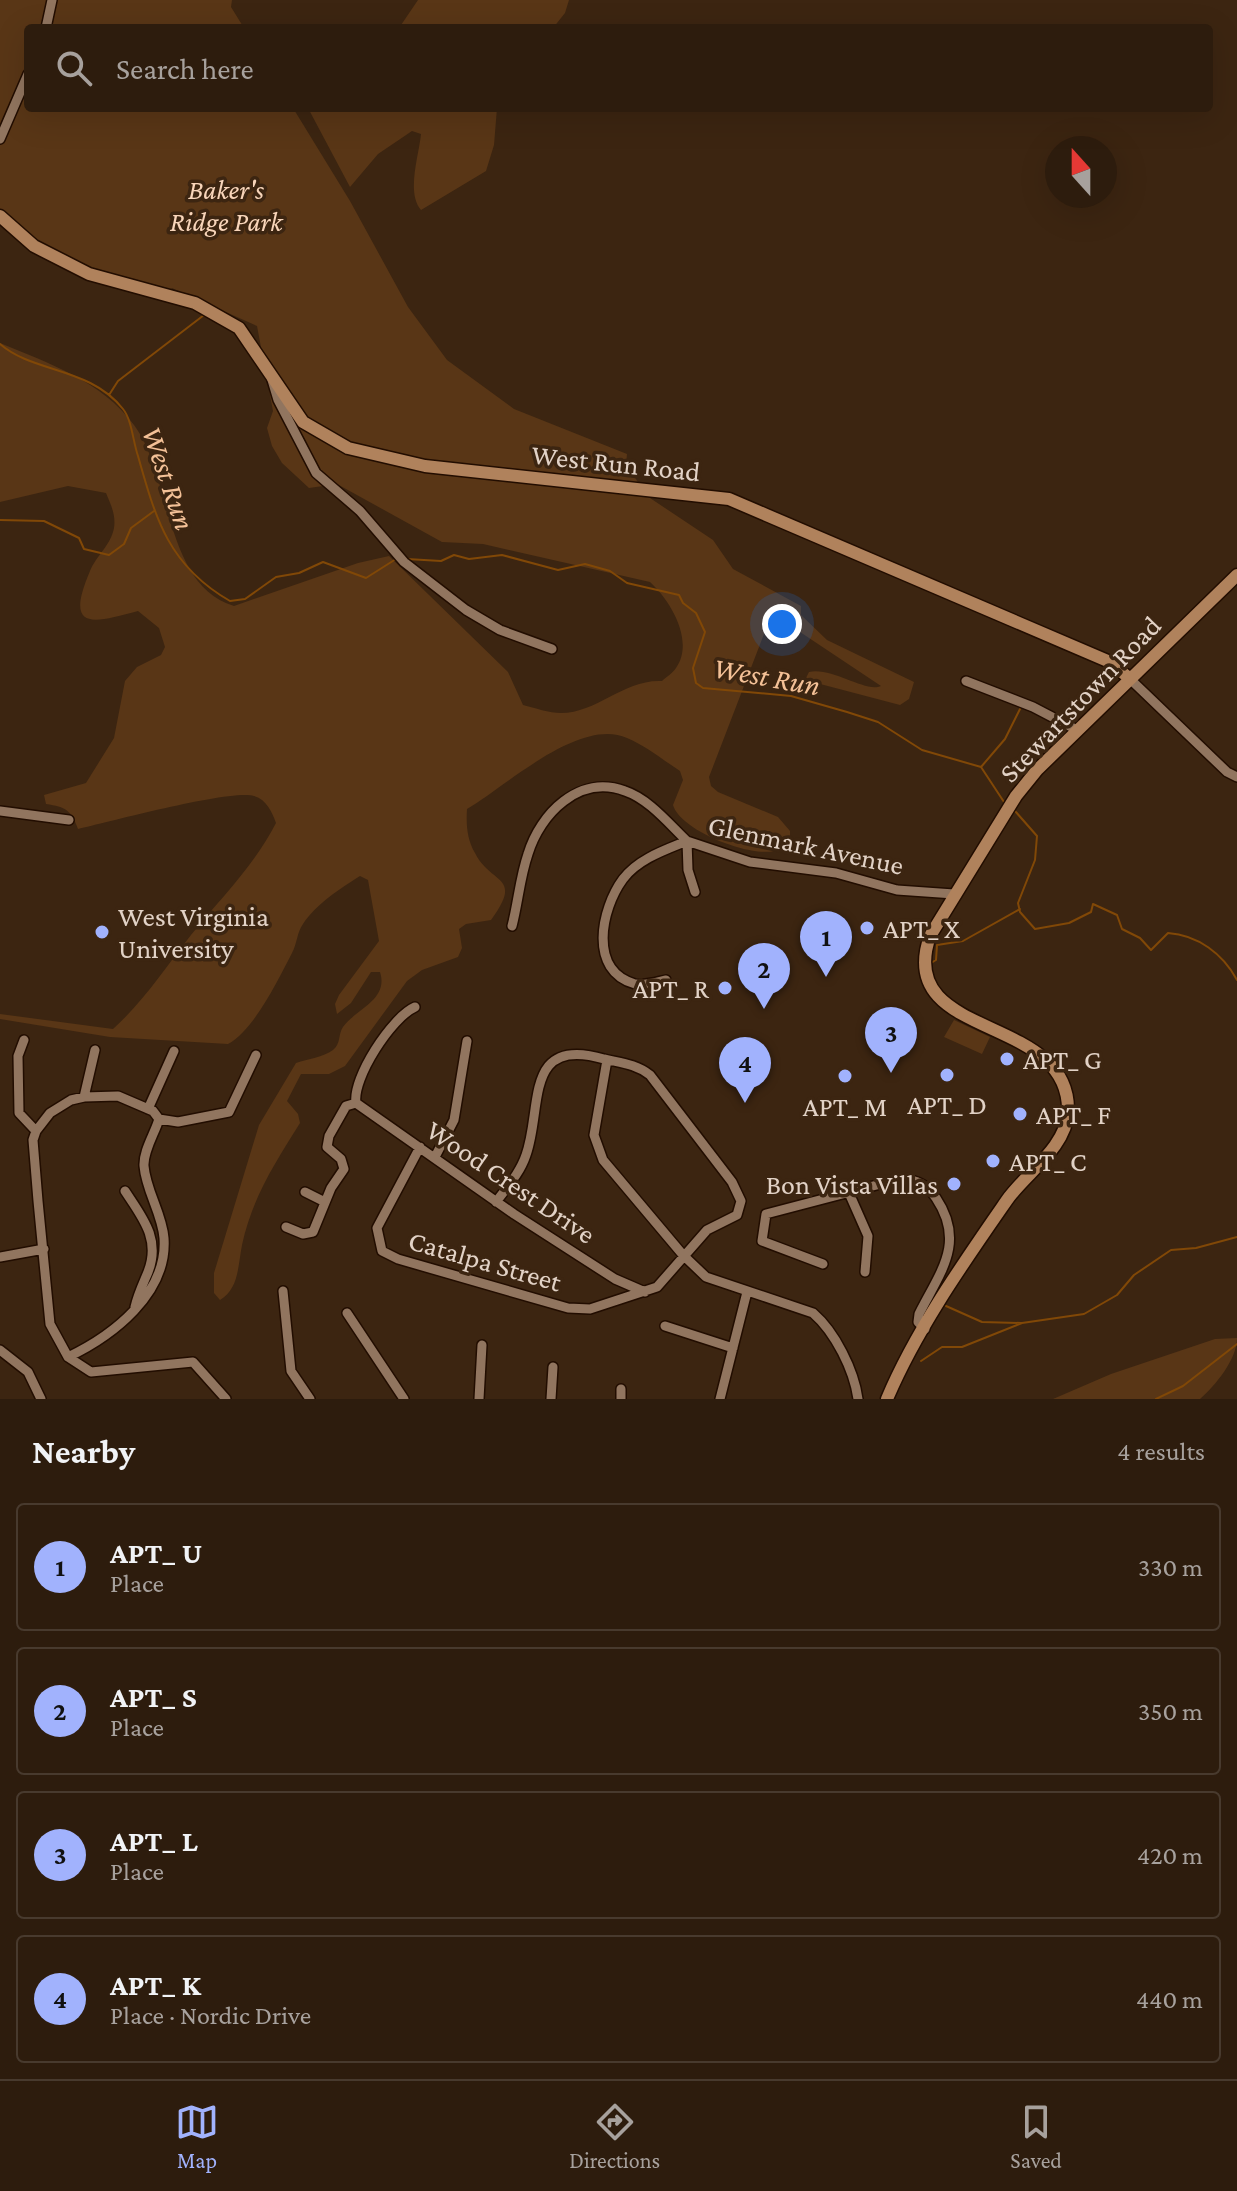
<!DOCTYPE html>
<html lang="en">
<head>
<meta charset="utf-8">
<style>
	body { margin:0; font-family:"Crimson Pro",serif; background:#352516; color:#f1f3f6 }
	.compass { position:absolute; left:1045px; top:136px; width:72px; height:72px; border-radius:50%; background:#2d1c0d; box-shadow:0 8px 32px #0002; rotate:339deg }
	.you { position:absolute; left:782px; top:624px; width:28px; height:28px; margin:-20px; border:6px solid #fff; border-radius:50%; background:#1a73e8; box-shadow:0 0 0 12px #1a73e833 }
	.badge { display:grid; place-items:center; width:52px; height:52px; border-radius:50%; background:#a1b2fd; color:#111; font-size:26px; font-weight:700 }
	.pin { position:absolute; translate:-50% -66px; filter:drop-shadow(0 2px 4px #0008) }
	.pin::after { content:''; position:absolute; top:42px; width:28px; height:24px; background:inherit; clip-path:polygon(0 0,100% 0,50% 100%) }
	.list { margin:0; padding:0; list-style:none }
	h2 { display:flex; justify-content:space-between; align-items:center; height:104px; margin:0; padding:0 32px; font-size:34px }
	h2 small { font-size:26px; font-weight:400; color:#a7a19d }
	.list li { display:grid; grid-template-columns:52px 1fr auto; gap:24px; align-items:center; box-sizing:border-box; height:128px; margin:0 16px 16px; padding:0 16px; border:2px solid #483a2e; border-radius:8px }
	.list b { display:block; font-size:30px; white-space:nowrap }
	.list p { margin:0; font-size:26px; white-space:nowrap; color:#a7a19d }
	.list em { font-size:26px; font-style:normal; color:#a7a19d }
	.icon { flex:none; width:44px; height:44px; fill:none; stroke:currentColor; stroke-width:2; stroke-linecap:round; stroke-linejoin:round }
	.map { position:relative; flex:none; width:1237px; height:1399px; overflow:hidden }
	.search { position:absolute; background:#2d1c0d; box-shadow:0 8px 32px #0002; left:24px; right:24px; top:24px; height:88px; display:flex; align-items:center; gap:20px; box-sizing:border-box; padding:0 28px; border-radius:8px; color:#a7a19d; font-size:30px }
	.sheet { height:680px; background:#2d1c0d }
	nav { display:flex; justify-content:space-around; align-items:center; box-sizing:border-box; height:112px; border-top:2px solid #483a2e; background:#2d1c0d; font-size:22px; color:#a7a19d }
	nav a { display:grid; justify-items:center; gap:4px }
	nav .on { color:#a1b2fd }
	.map>svg:first-child { display:block }
	.green { fill:#593616 }
	.lines { fill:none; stroke-linecap:round; stroke-linejoin:round }
	.stream { stroke:#814807; stroke-width:2 }
	.street-casing { stroke:#220d00; stroke-width:12 }
	.secondary-casing { stroke:#220d00; stroke-width:15 }
	.street { stroke:#91755f; stroke-width:9 }
	.secondary { stroke:#b0825c; stroke-width:12 }
	.poi-dot { fill:#a1b2fd; stroke:#3c2511; stroke-width:3 }
	.labels { text-anchor:middle; dominant-baseline:central; stroke-width:7; stroke-linejoin:round; paint-order:stroke }
	.park-label { font-size:28px; font-style:italic; fill:#f8d5ba; stroke:#3c2511 }
	.street-label { font-size:28px; fill:#e2d2c6; stroke:#3c2511 }
	.poi-label { font-size:28px; fill:#e2d2c6; stroke:#3c2511; text-anchor:start }
	.water-label { font-size:30px; font-style:italic; fill:#f4c197; stroke:#3c2511 }
</style>
</head>
<body>
<div class="map">
<svg width="1237" height="1399" viewBox="0 0 1237 1399">
	<rect width="100%" height="100%" fill="#3c2511"/>
	<path class="green" d="M0 0H232L231 7 244 28H28V108H293L350 201 408 307 447 360 514 409 627 454 626 464 647 496 713 540 733 569 801 606V615L827 640 914 682 909 699 900 705 805 680 809 672C833 667 865 693 881 686L791 626 771 627 764 634 709 777 711 786 718 792 778 817 790 831V841C785 844 779 850 774 851 748 857 680 830 673 805L683 780 680 771C663 760 646 746 627 738 579 717 505 787 467 809 466 825 467 839 475 853 491 885 524 875 491 920L466 924 459 929 462 948 458 957 422 970 407 981 345 1066 329 1074H301L287 1101 298 1114 300 1123C275 1163 252 1198 242 1245 238 1265 239 1289 220 1300L214 1293V1273L259 1125 296 1063C308 1059 323 1057 333 1050 341 1044 338 1034 343 1027 356 1009 389 1000 380 972H371L351 1003 337 1014 335 1004 339 995 379 941 368 880 360 876C341 888 316 904 303 924 297 932 297 944 292 953 278 980 254 1030 228 1044L110 1037 0 1019V1014L113 1029C144 1001 165 968 191 935 221 898 254 866 276 823 272 812 267 800 254 796 231 789 109 822 78 829 71 810 66 807 46 804L44 795 86 783 114 738 125 681 137 667 161 655 165 647 159 628 138 611C93 623 64 632 90 571 96 556 111 545 114 528 116 515 111 505 106 493L68 486 0 502V343C48 363 102 381 134 425 172 476 164 585 234 606L358 563 389 556 508 672 523 705C535 708 549 713 561 713 597 713 624 679 662 681 666 677 673 673 676 668 695 641 670 600 650 582L483 544 442 542 337 484 309 488 282 463 272 446 267 428 273 411 257 326 172 288 168 293 77 266 28 237 0 210Z
		M418 0H569L565 13 553 28H399Z
		M308 108H497L494 145 486 171 421 210C406 193 419 155 421 134L412 131 378 154 350 187Z
		M954 1020 990 1037 982 1054 944 1037Z
		M1237 1338C1237 1359 1216 1385 1200 1399H1053L1111 1374 1215 1339Z"/>
	<g class="lines">
		<path class="stream" d="M0 344C33 373 90 367 123 409 132 420 133 442 138 456 156 520 169 566 230 601L245 599 276 577 299 573 323 562 366 578 396 559
			M109 395 118 381 204 315
			M0 520 44 521 79 538 84 549 109 555 124 544 131 528 154 511
			M407 559 441 561 454 555 469 559 502 555 558 570 585 564 610 571 627 583 679 595 683 603 696 613 705 632 693 668 696 683 703 688 791 696 847 712 878 722 922 750 981 767 1004 802
			M981 767 1005 739 1020 709
			M1015 811 1037 836 1035 860 1018 903 1020 912 1035 929 1069 923 1091 912 1093 904 1117 915 1122 929 1140 938 1151 950 1168 933C1198 935 1223 954 1237 980
			M931 963 936 960 937 945 963 941 1020 909
			M946 1306 982 1322 1021 1323
			M921 1361 942 1347H962L1022 1323 1084 1314 1117 1295 1134 1275 1171 1250 1196 1248 1237 1237
			M1156 1399 1183 1386 1237 1344"/>
		<g class="street-casing">
			<path id="street" d="M46 28 52 0
				M0 139 28 74
				M272 380 278 400 316 473 360 511 404 562 466 610 500 630 552 649
				M1129 678 1227 772 1237 777
				M966 681 1033 707 1077 730
				M0 811 69 820
				M512 926C518 903 520 877 528 854 540 814 579 774 625 791 649 799 669 824 687 841L688 870 695 892
				M666 980C657 982 644 986 635 984 588 971 601 909 623 879 638 859 665 850 687 841L750 862 836 873 897 890 954 894
				M24 1040 18 1056 19 1113 36 1131
				M607 1060 594 1135 603 1160 683 1255 706 1277 813 1313C835 1332 854 1370 858 1399
				M84 1097 95 1050
				M356 1103 514 1214 615 1279 645 1292
				M148 1109 174 1051
				M159 1119 178 1122 229 1112 256 1055
				M420 1147 377 1228 382 1251 398 1259 568 1308 590 1309 657 1287 707 1230 737 1215 741 1201 732 1182 650 1075C636 1064 621 1063 604 1059 523 1035 543 1108 526 1155 520 1173 507 1187 496 1202
				M435 1157 454 1120 467 1041
				M125 1191C142 1217 161 1239 148 1272 143 1284 138 1294 135 1307
				M305 1192 325 1202
				M849 1193 868 1236 865 1272
				M286 1227 303 1234 313 1232 331 1188 344 1169 341 1159 327 1147 329 1136 346 1106 356 1103C352 1078 392 1017 415 1007
				M0 1257 44 1249
				M823 1264 762 1241 766 1214 892 1181C911 1177 925 1181 936 1198 966 1243 940 1272 919 1314L918 1322 925 1329
				M283 1291 291 1371 310 1399
				M347 1313 404 1399
				M665 1326 733 1348
				M0 1350 28 1372 41 1399
				M68 1357C112 1336 168 1294 164 1238 162 1213 146 1191 144 1166 143 1151 155 1133 159 1119L153 1111 118 1096 84 1097 71 1100 50 1113 36 1131 33 1140 38 1201 50 1324 68 1357 91 1372 193 1362 226 1399
				M479 1399 482 1345
				M551 1399 553 1367
				M621 1399V1389
				M720 1399 747 1292"/>
		</g>
		<g class="secondary-casing">
			<path id="secondary" d="M0 216 34 246 89 274 195 303 239 328 303 422 348 448 425 466 729 499 1110 662 1129 678
				M887 1399C916 1330 964 1262 1007 1200 1026 1173 1066 1148 1068 1112 1071 1012 893 1042 930 936L1016 796 1037 770 1237 575"/>
		</g>
		<use href="#street" class="street"/>
		<use href="#secondary" class="secondary"/>
	</g>
	<g class="poi-dot">
		<circle cx="867" cy="928" r="8"/>
		<circle cx="102" cy="932" r="8"/>
		<circle cx="725" cy="988" r="8"/>
		<circle cx="1007" cy="1059" r="8"/>
		<circle cx="947" cy="1075" r="8"/>
		<circle cx="845" cy="1076" r="8"/>
		<circle cx="1020" cy="1114" r="8"/>
		<circle cx="993" cy="1161" r="8"/>
		<circle cx="954" cy="1184" r="8"/>
	</g>
	<g class="labels">
		<g class="park-label">
			<text x="226" y="189">Baker's<tspan x="226" dy="32">Ridge Park</tspan></text>
		</g>
		<g class="street-label">
			<text transform="translate(616 463) rotate(6)">West Run Road</text>
			<text transform="translate(1080 699) rotate(-46)">Stewartstown Road</text>
			<text transform="translate(806 845) rotate(12)">Glenmark Avenue</text>
			<text transform="translate(511 1182) rotate(34)">Wood Crest Drive</text>
			<text transform="translate(485 1261) rotate(16)">Catalpa Street</text>
		</g>
		<g class="poi-label">
			<text x="118" y="916">West Virginia<tspan x="118" dy="32">University</tspan></text>
			<text x="883" y="928">APT_ X</text>
			<text x="709" y="988" text-anchor="end">APT_ R</text>
			<text x="1023" y="1059">APT_ G</text>
			<text x="947" y="1104" text-anchor="middle">APT_ D</text>
			<text x="845" y="1106" text-anchor="middle">APT_ M</text>
			<text x="1036" y="1114">APT_ F</text>
			<text x="1009" y="1161">APT_ C</text>
			<text x="938" y="1184" text-anchor="end">Bon Vista Villas</text>
		</g>
		<g class="water-label">
			<text transform="translate(169 478) rotate(71)">West Run</text>
			<text transform="translate(767 676) rotate(10)">West Run</text>
		</g>
	</g>
</svg>
<svg class="compass" viewBox="-18 -18 36 36"><path d="M0-13l5 13h-10z" fill="#e53935"/><path d="M0 13l5-13h-10z" fill="#a7a19d"/></svg>
<div class="you"></div>
<div class="pin badge" style="left:826px;top:977px">1</div>
<div class="pin badge" style="left:764px;top:1009px">2</div>
<div class="pin badge" style="left:891px;top:1073px">3</div>
<div class="pin badge" style="left:745px;top:1103px">4</div>
<div class="search"><svg class="icon" aria-label="search" viewBox="0 0 24 24"><circle cx="10" cy="10" r="6"/><path d="M15 15l6 6"/></svg>Search here</div>
</div>
<section class="sheet">
<h2>Nearby<small>4 results</small></h2>
<ul class="list">
<li><span class="badge">1</span><div><b>APT_ U</b><p>Place</p></div><em>330 m</em></li>
<li><span class="badge">2</span><div><b>APT_ S</b><p>Place</p></div><em>350 m</em></li>
<li><span class="badge">3</span><div><b>APT_ L</b><p>Place</p></div><em>420 m</em></li>
<li><span class="badge">4</span><div><b>APT_ K</b><p>Place · Nordic Drive</p></div><em>440 m</em></li>
</ul>
</section>
<nav>
<a class="on"><svg class="icon" aria-label="map" viewBox="0 0 24 24"><path d="M3 6l6-2 6 2 6-2v14l-6 2-6-2-6 2zM9 4v14M15 6v14"/></svg>Map</a>
<a><svg class="icon" aria-label="directions" viewBox="0 0 24 24"><path d="M12 3l9 9-9 9-9-9zM9 14v-3h6M13 9l2 2-2 2"/></svg>Directions</a>
<a><svg class="icon" aria-label="saved" viewBox="0 0 24 24"><path d="M7 4h10v16l-5-4-5 4z"/></svg>Saved</a>
</nav>
</body>
</html>
